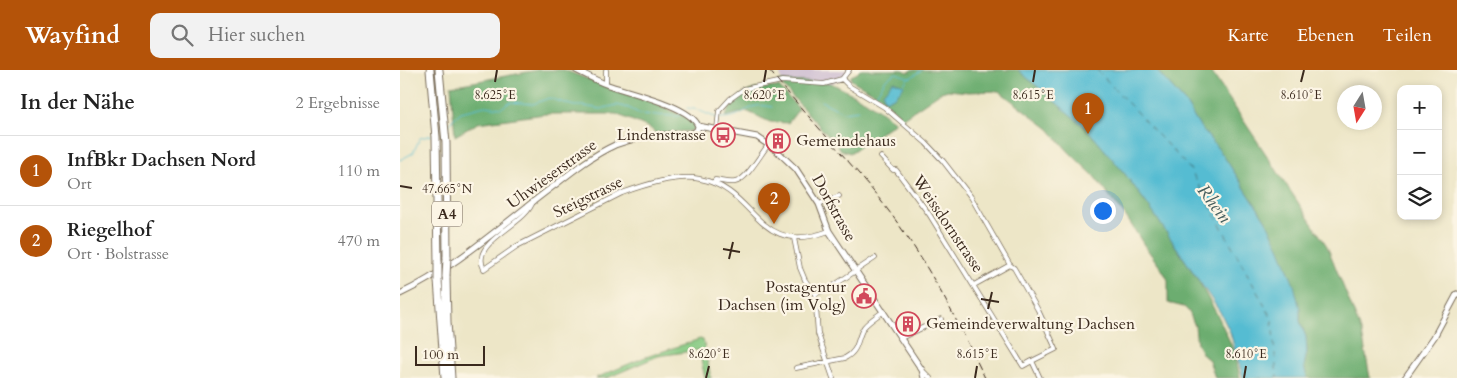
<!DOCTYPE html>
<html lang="de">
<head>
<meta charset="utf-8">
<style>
	body { margin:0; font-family:Cardo,serif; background:#f2f2f2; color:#222 }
	.controls { position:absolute; right:15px; top:15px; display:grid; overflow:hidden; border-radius:10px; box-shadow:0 2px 8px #0003 }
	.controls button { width:45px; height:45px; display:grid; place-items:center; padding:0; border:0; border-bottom:1px solid #e0e0e0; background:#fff; color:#222; font:25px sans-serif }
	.compass { position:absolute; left:937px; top:15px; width:45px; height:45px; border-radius:50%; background:#fff; box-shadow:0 2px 8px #0003; rotate:191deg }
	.scale { position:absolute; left:15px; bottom:12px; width:70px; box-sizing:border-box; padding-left:5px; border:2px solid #3b2a1e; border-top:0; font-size:14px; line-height:18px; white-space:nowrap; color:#3b2a1e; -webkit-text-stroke:4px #fcf5e5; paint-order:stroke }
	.you { position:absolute; left:702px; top:140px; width:18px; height:18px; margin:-12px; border:4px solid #fff; border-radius:50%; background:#1a73e8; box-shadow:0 0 0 8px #1a73e833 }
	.badge { display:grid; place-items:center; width:32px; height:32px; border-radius:50%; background:#b45309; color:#fff; font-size:16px; font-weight:700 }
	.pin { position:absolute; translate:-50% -41px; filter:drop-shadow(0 1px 2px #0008) }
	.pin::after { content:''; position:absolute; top:26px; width:18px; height:15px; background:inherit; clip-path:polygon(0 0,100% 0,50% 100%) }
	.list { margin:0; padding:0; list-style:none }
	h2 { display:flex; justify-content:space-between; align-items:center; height:65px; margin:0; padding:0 20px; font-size:21px }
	h2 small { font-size:16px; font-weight:400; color:#767676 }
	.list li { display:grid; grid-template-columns:32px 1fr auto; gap:15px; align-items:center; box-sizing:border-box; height:70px; padding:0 20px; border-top:1px solid #e0e0e0 }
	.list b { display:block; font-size:19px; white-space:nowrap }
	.list p { margin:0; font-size:16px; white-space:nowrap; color:#767676 }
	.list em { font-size:16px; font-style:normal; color:#767676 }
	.icon { flex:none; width:28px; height:28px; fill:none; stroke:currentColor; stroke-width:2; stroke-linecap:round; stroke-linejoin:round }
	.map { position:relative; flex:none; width:1057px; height:308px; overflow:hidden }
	header { display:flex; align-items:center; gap:30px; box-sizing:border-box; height:70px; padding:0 25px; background:#b45309; color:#fff }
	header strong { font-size:24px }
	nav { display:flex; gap:28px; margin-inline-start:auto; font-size:18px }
	.search { width:350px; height:45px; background:#f2f2f2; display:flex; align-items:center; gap:12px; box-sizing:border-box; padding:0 18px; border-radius:10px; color:#767676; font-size:19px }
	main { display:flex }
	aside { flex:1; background:#fff }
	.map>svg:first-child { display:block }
	.industrial { fill:#cebed2 }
	.green { fill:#86c982; stroke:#607a50 }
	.forest { fill:#6cad70; stroke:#546c47 }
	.water { fill:#54bcd2; stroke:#487378 }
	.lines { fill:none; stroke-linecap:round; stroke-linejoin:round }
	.stream { stroke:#54bcd2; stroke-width:1 }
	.ferry { stroke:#445d5d; stroke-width:1; stroke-dasharray:6 5; stroke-linecap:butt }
	.street-casing { stroke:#796c59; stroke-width:5.5 }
	.secondary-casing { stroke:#796c59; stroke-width:7 }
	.highway-casing { stroke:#796c59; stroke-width:9 }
	.street { stroke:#fff; stroke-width:4 }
	.secondary { stroke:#fff; stroke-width:5 }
	.highway { stroke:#fff; stroke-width:7 }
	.rail { stroke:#3b2a1e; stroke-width:1; stroke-dasharray:8 4; stroke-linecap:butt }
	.highway-bridge-casing { stroke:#796c59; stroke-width:9; stroke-linecap:butt }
	.highway-bridge { stroke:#fff; stroke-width:7 }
	.ticks { fill:none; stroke:#3b2a1e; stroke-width:2 }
	.labels { text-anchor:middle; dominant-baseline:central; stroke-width:4.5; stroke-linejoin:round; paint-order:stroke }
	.shield { fill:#fcf5e5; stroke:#75675a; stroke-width:1 }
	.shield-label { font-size:15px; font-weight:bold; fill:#3b2a1e }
	.poi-label { font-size:16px; fill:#3b2a1e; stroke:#fcf5e5; text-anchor:end }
	.street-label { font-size:16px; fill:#3b2a1e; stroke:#fcf5e5 }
	.water-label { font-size:18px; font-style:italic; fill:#445d5d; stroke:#fcf5e5 }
	.ticks-label { font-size:12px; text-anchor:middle; fill:#3b2a1e; stroke:#fcf5e5; stroke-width:4.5; stroke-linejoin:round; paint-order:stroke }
</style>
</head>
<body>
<header>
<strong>Wayfind</strong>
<div class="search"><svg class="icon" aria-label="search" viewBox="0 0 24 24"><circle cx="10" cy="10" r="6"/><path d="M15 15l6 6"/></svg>Hier suchen</div>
<nav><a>Karte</a><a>Ebenen</a><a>Teilen</a></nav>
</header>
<main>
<aside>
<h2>In der Nähe<small>2 Ergebnisse</small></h2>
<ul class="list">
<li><span class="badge">1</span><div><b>InfBkr Dachsen Nord</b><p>Ort</p></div><em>110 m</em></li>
<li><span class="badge">2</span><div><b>Riegelhof</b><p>Ort · Bolstrasse</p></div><em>470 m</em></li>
</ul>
</aside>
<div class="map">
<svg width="1057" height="308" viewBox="0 0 1057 308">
	<rect width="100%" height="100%" fill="#fcf5e5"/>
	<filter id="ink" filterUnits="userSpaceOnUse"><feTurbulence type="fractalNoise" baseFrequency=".02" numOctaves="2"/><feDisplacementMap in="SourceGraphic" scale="10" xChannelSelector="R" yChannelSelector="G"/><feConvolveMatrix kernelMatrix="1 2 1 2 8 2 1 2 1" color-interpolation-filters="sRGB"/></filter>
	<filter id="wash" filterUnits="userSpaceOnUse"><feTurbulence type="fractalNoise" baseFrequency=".0096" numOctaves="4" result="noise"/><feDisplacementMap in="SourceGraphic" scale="20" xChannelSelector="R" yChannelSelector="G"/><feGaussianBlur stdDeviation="1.12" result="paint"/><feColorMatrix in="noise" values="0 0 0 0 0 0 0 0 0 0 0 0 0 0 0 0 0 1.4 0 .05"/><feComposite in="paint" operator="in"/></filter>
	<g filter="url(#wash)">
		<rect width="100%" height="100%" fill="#ede6c7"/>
		<path class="industrial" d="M379 0H449L442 9 431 13 382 11Z"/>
		<path class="green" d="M300 269 303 270 311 308H305L299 280 258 286 207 308H196L243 288Z"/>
		<path class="forest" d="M138 0H164L211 18 252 32 292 50 295 57 292 61 255 63 250 58 216 44H145L78 53 55 66 51 16Z
			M459 0H503L508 2 512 0H618L687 59 725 104 750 138 798 210 819 248 835 283 840 308H815L809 290 803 285 797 274 795 256 789 242 784 237 768 233V210L763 201 744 175 727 148 693 105 668 81 649 59 599 21 568 22 548 20 541 22 503 48 478 25 451 10V6L458 3Z
			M756 0H810L927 176 962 263 970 308H907L904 296 907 282 906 267 900 251V239L866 151 823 85 798 54 785 32Z
			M378 11 431 13 466 31 496 52 450 83 441 80Z
			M379 17 399 39 388 53 370 52 346 41 325 47C339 20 349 18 379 17Z"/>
		<path class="water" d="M618 0H756L785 32 798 54 823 85 866 151 880 179 894 215 900 239V251L906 267 907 282 904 296 907 308H843L830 262 820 242 750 138 725 104 687 59Z
			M493 11 504 15C501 22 492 31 484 29L483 23Z"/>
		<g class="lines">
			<path class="stream" d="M503 15 508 8
				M475 26 486 9 496 3 510 8 522 0
				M421 31 443 42 459 40
				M287 38C300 38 310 48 322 48 339 48 343 40 356 36 361 35 368 36 372 37
				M47 58 53 49 61 42 85 36 101 38 110 32 133 34 149 28 174 36H184L200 39 217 35 229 38 240 44 274 46H279L281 43
				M0 90 13 83 20 68 33 65"/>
			<path class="ferry" d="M697 0 790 99 872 249 877 308"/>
		</g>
	</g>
	<g filter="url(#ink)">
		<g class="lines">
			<g class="street-casing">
				<path id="street" d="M206 0V14
					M442 9 449 16 484 37 526 73 543 91 571 127 610 195 614 198 638 240 656 279 632 291
					M442 9 449 0
					M317 59 319 41 330 29 344 19 382 11 424 14 442 9
					M481 87 493 100H496L529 144 623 296 632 291 640 308
					M313 113 315 110C322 111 329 113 335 112 347 110 361 83 369 74
					M133 131C127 155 69 171 84 199L117 176 222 123C244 115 277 104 300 109 358 120 355 188 429 161
					M419 134 439 126
					M394 168 400 198 405 210 415 224 418 264 433 308
					M574 215 610 195
					M415 224 433 216 475 188
					M501 268 541 249
					M396 298 445 288C460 280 456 269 464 257 469 251 477 246 484 241
					M523 301 530 308"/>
			</g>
			<g class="secondary-casing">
				<path id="secondary" d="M176 0C186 5 197 11 208 15 228 22 291 36 298 56
					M298 56 357 67 376 80 396 99 419 134 429 161 522 300 524 308
					M0 224C57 197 105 152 155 115 174 100 193 85 215 75 229 70 245 66 259 65 271 64 282 65 293 63L297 60 298 56
					M1005 308 1034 267 1057 224"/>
			</g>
			<g class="highway-casing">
				<path id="highway" d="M30 0 36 67 38 193
					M39 0 46 73 47 188
					M46 206 47 252 51 308
					M38 210 45 308"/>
			</g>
			<use href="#street" class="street"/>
			<use href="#secondary" class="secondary"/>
			<use href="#highway" class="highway"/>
			<path class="rail" d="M369 0C411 52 460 100 499 155 533 203 560 256 585 308"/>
			<g class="highway-bridge-casing">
				<path id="highway-bridge" d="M38 193V210
					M46 206 47 188"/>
			</g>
			<use href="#highway-bridge" class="highway-bridge"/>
		</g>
	</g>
	<path class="ticks" d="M95 12 97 0M364 12 366 0M633 12 635 0M901 12 904 0M0 116 12 118M323 179 340 182M329 189 333 172M581 229 599 232M588 239 592 222M306 308 309 296M575 308 577 296M844 308 846 296"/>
	<defs>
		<g id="bus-ring" transform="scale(1.25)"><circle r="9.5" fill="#fcf5e5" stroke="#d1495b" stroke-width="1.5"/><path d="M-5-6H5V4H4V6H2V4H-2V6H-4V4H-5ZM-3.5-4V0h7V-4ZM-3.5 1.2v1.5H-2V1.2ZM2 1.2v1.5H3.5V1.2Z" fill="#d1495b"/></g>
		<g id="building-ring" transform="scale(1.25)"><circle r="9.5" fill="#fcf5e5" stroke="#d1495b" stroke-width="1.5"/><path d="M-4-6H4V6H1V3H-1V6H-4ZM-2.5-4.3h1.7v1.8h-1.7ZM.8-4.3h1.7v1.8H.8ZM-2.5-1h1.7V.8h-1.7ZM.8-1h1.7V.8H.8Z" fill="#d1495b"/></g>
		<g id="civic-ring" transform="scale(1.25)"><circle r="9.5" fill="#fcf5e5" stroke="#d1495b" stroke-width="1.5"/><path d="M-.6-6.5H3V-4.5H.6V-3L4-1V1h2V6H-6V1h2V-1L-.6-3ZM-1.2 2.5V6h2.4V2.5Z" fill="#d1495b"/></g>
	</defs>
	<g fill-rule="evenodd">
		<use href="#bus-ring" x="323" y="65"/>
		<use href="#building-ring" x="378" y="71"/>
		<use href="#civic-ring" x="464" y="226"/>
		<use href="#building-ring" x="508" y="254"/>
	</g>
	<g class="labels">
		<rect class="shield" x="32" y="131.5" width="30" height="25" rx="4"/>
		<g class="shield-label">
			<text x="47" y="144">A4</text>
		</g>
		<g class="poi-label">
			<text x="306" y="65">Lindenstrasse</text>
			<text x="396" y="71" text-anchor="start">Gemeindehaus</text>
			<text x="446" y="217">Postagentur<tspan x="446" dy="18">Dachsen (im Volg)</tspan></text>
			<text x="526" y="254" text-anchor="start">Gemeindeverwaltung Dachsen</text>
		</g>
		<g class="street-label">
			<text transform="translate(152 104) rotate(-36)">Uhwieserstrasse</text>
			<text transform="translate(188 127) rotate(-26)">Steigstrasse</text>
			<text transform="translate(434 138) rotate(61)">Dorfstrasse</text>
			<text transform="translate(548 154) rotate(56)">Weissdornstrasse</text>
		</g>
		<g class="water-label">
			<text transform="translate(814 134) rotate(53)">Rhein</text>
		</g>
	</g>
	<g class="ticks-label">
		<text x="95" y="29">8.625°E</text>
		<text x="364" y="29">8.620°E</text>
		<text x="633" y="29">8.615°E</text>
		<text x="901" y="29">8.610°E</text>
		<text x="47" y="123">47.665°N</text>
		<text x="309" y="288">8.620°E</text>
		<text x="577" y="288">8.615°E</text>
		<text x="846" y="288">8.610°E</text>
	</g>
</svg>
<div class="controls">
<button>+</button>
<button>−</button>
<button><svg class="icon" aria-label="layers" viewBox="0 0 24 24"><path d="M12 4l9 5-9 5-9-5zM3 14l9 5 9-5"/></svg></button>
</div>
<svg class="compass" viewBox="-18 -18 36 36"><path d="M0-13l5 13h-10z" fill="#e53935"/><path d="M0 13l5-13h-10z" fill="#767676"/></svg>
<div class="scale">100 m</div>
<div class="you"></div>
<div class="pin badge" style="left:688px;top:64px">1</div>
<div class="pin badge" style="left:374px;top:154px">2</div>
</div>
</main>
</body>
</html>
